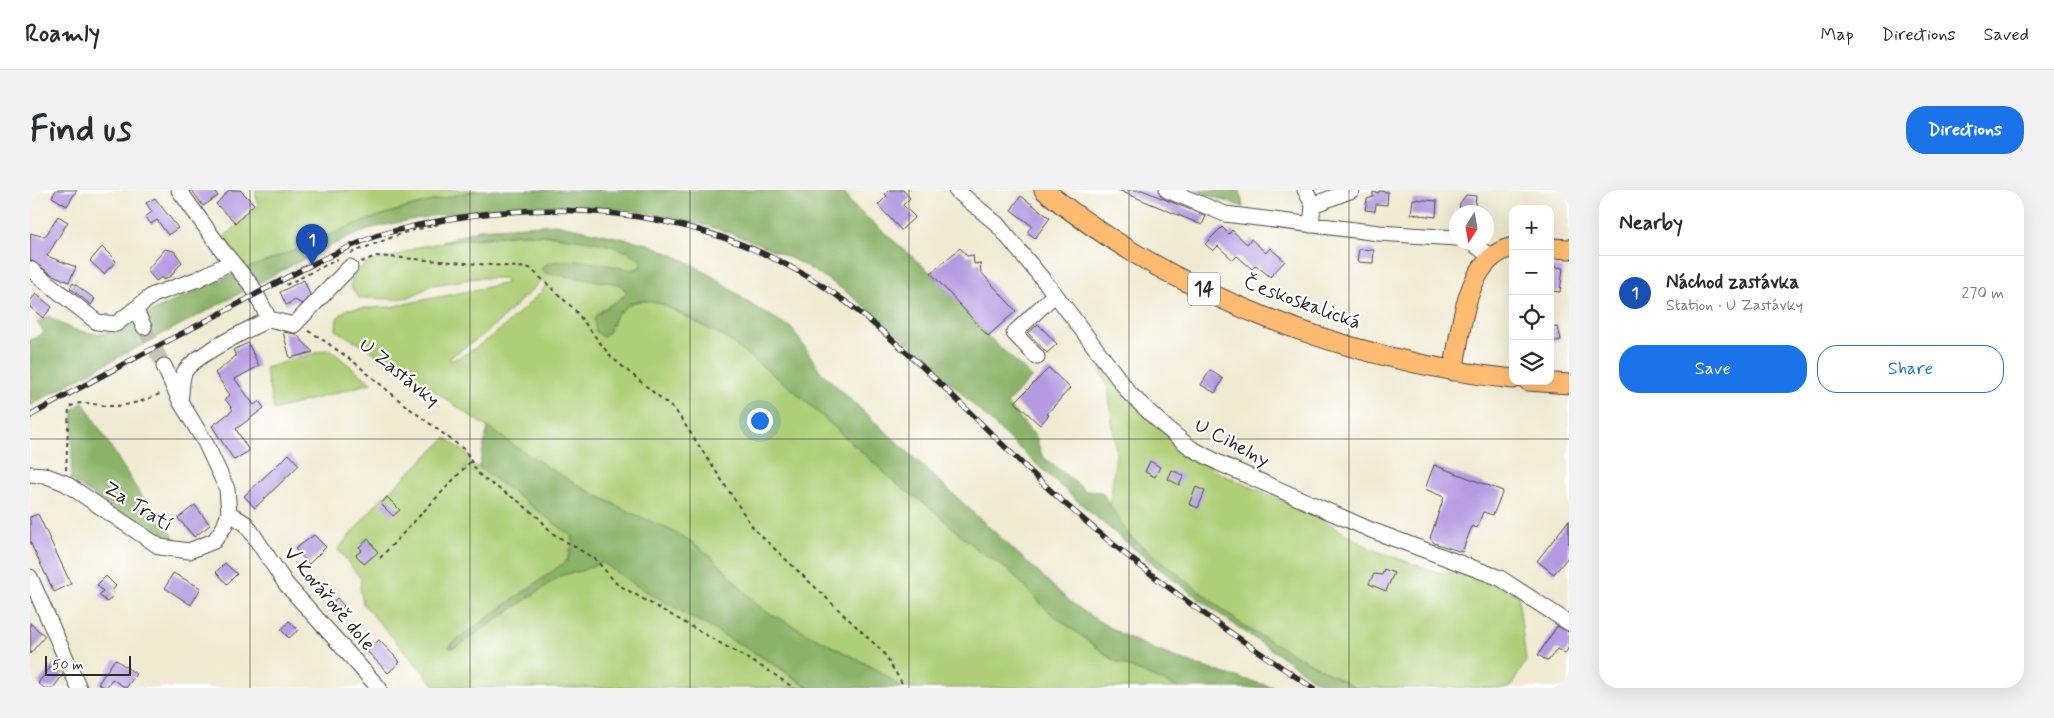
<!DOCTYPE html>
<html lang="en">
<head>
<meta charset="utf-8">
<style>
	body { margin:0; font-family:Mynerve,sans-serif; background:#f2f2f3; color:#2b2b33 }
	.controls { position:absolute; right:15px; top:15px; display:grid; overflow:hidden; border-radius:10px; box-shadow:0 5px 20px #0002 }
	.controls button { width:45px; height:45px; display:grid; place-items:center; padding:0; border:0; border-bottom:1px solid #e1e1e2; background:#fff; color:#2b2b33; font:25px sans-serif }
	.compass { position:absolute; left:1419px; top:15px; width:45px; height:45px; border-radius:50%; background:#fff; box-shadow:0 5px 20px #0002; rotate:191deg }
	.scale { position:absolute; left:15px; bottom:12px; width:86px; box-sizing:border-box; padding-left:5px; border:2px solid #2b2b2b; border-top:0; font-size:14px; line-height:18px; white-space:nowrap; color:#2b2b2b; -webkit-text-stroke:4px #fff; paint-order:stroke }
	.you { position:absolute; left:729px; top:230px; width:18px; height:18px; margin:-12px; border:4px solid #fff; border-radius:50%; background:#1a73e8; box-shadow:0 0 0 8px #1a73e833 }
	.badge { display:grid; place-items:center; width:32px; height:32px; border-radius:50%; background:#1a73e8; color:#fff; font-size:16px; font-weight:700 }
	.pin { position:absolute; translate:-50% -41px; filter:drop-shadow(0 1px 2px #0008) }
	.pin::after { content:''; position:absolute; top:26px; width:18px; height:15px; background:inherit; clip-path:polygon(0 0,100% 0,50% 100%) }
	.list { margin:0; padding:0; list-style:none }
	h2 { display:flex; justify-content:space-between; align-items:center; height:65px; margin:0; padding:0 20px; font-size:21px }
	h2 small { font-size:16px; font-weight:400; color:#7c7c81 }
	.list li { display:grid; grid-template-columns:32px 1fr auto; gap:15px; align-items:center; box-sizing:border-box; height:75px; padding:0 20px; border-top:1px solid #e1e1e2 }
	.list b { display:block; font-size:19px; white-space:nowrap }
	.list p { margin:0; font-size:16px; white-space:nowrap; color:#7c7c81 }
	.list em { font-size:16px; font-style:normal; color:#7c7c81 }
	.actions { display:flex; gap:10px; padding:15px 20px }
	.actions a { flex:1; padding:11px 0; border:1px solid #1a73e8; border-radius:20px; text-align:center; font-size:18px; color:#1a73e8 }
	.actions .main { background:#1a73e8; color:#fff }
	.icon { flex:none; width:28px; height:28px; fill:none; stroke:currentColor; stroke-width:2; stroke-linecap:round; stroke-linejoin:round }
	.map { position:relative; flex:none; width:1539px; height:498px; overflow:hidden; border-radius:20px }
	header { display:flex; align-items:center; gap:30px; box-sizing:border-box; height:70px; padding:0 25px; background:#fff; border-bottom:1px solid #e1e1e2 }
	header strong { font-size:24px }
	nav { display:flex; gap:28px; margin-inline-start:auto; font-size:18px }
	.intro { display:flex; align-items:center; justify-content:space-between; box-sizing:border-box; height:120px; padding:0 30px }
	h1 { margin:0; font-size:35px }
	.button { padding:12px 22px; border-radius:20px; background:#1a73e8; color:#fff; font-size:18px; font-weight:700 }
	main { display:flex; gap:30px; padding:0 30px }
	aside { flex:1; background:#fff; border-radius:20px; box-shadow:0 5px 20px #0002 }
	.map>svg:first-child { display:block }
	.green { fill:#aecf77; stroke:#6c7d51; fill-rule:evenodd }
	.forest { fill:#8ab268; stroke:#5a6e4a }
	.building { fill:#b59ae1 }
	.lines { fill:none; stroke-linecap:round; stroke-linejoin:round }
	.minor-tunnel { stroke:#c9c4b1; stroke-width:15; stroke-dasharray:15 8; stroke-linecap:butt }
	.minor-casing { stroke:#494844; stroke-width:17 }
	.major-casing { stroke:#494844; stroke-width:21 }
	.path { stroke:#494844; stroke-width:2; stroke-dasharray:4 4; stroke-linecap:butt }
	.minor { stroke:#fff; stroke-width:15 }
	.major { stroke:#ffbb71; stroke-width:19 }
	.rail-casing { stroke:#2b2b2b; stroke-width:5.5 }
	.rail { stroke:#fff; stroke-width:4; stroke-dasharray:11; stroke-linecap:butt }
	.grid { fill:none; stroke:#2b2b2b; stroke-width:1; stroke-opacity:0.55 }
	.labels { text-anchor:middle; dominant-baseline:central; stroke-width:4.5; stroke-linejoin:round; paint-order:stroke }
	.shield { fill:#fff; stroke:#6b6b6b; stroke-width:1 }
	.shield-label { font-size:19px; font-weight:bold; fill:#2b2b2b }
	.street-label { font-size:20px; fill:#2b2b2b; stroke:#fff }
</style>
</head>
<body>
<header>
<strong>Roamly</strong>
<nav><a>Map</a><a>Directions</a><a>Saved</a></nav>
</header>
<div class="intro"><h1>Find us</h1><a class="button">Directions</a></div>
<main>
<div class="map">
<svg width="1539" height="498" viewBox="0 0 1539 498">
	<rect width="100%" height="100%" fill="#fff"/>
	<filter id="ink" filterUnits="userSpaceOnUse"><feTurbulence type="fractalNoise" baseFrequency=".02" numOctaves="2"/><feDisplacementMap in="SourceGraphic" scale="10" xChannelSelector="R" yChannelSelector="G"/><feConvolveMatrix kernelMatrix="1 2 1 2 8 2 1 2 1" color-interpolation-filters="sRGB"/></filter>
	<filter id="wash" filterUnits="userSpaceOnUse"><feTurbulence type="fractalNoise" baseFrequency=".0096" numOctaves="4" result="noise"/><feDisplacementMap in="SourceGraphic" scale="20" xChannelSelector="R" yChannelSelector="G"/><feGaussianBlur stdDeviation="1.12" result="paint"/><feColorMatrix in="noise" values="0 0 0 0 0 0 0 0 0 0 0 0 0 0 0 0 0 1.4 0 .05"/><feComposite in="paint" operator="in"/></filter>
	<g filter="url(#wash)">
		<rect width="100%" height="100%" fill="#f0ead2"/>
		<path class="green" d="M225 0H451C410 8 360 21 321 36 285 50 251 68 214 79L194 47 228 16Z
			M493 44C521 46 592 50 611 71L610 77 602 80 540 71 515 83 590 94 598 103 569 122 564 128 582 136C588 112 611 107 632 114L696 148 762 199 869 296 897 315 948 360 980 381 1018 421 1085 471 1149 498H871L853 483 735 421 722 411 692 377 665 354 548 296 506 271 378 183 306 140 307 128 317 119 360 117 477 93 474 88H446L403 95 379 107 365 109 329 108 321 97V91L326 81 341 71 369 65 388 57 410 53ZM511 91 517 93 512 101C484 128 457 155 421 171L419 168 459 141Z
			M299 159 341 193 244 220 235 178Z
			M1068 172 1142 250 1189 283 1285 325 1341 359 1409 383 1439 382 1488 405 1496 471 1480 498H1326L1216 438 1099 346 1080 315 1086 262 1078 199Z
			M416 248 441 267 434 279 440 275 449 277 543 347 537 371 421 454 420 458 426 457 532 385 551 381 572 372C638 418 713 451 779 498H407L333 414 330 398 331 389 308 359 350 310Z"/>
		<path class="forest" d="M451 0H814L819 12 901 83 958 146 1002 187 977 214 1006 247 1012 266 1056 301 1072 302 1099 346 1216 438 1326 498C1316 498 1304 498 1296 496 1282 489 1269 479 1257 470 1218 445 1180 418 1144 390 1078 340 1017 285 957 228 913 186 869 141 819 104 682 4 502 0 343 38 287 59 236 90 184 117 122 150 60 181 0 216V150L14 143 7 132 19 126C39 140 49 142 73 144L214 79C251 68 285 50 321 36 360 21 410 8 451 0Z
			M1164 0H1210L1213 17Z
			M526 34 619 54 660 73 690 91 720 114 762 138 791 182 1036 408C1098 458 1172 478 1247 498H1149L1085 471 1018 421 980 381 948 360 897 315 869 296 762 199 696 148 632 114 611 110 601 113 586 125 578 143 573 147 566 142 564 128C574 117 588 114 597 103L590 94 515 83 511 78C526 62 582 76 602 80L611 77V71C594 52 521 44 494 44 468 44 437 50 410 53L449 39Z
			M53 212 110 304 149 353 124 347 41 290 43 220Z
			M458 237C501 268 544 294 591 318 616 330 643 339 666 355 693 373 710 401 735 421L853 483 871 498H779L748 476 603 394 572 372 551 381 532 385 426 457 420 458 421 454 537 371 543 356V347L449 277Z"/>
		<g id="blocks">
			<path class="building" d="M26 0H47L37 16 22 7Z
				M162 0H184L188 6 173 16Z
				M199 0H210L224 14 206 33 186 14Z
				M859 0H873L880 8 873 15 885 27 871 40 848 15 857 6 855 4Z
				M1088 0H1112L1176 26 1172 35Z
				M1349 1 1358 2 1357 15 1346 14 1345 21 1335 20 1337 9 1343 7V2L1348 3Z
				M1436 5 1446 6 1444 22H1429L1430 13Z
				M991 6 1020 28 1005 48 997 42 1002 36 981 20Z
				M125 8 148 38 138 45 127 30 121 34 115 27 122 22 116 13Z
				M1383 9 1407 11 1406 27 1381 24Z
				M28 26 38 32 17 66 46 77 39 92 23 85 0 70V43L15 47Z
				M1192 37 1199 44 1202 40 1217 54 1221 49 1236 63 1240 58 1255 71 1240 87 1226 75 1222 79 1207 66 1203 70 1188 56 1183 61 1175 54Z
				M72 57 86 71 74 84 60 71Z
				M930 58 937 66 943 65 944 74 950 73 951 82 986 121 958 146 901 83Z
				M135 59 144 61 152 72 141 86 133 90 132 87 126 91 117 80Z
				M1329 59 1344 60 1343 73 1327 72Z
				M1520 76 1533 78 1530 102 1520 101Z
				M274 90 280 105 272 114 265 110 256 115 250 102Z
				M43 93 65 109 61 115 40 98Z
				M6 104 22 117 13 128 0 117V111Z
				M1008 134 1027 154 1017 163 998 143Z
				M1528 137 1531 150 1520 152V138Z
				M253 142 266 144 283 162 260 168Z
				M218 153 229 176 205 189 224 215 229 211 234 218 206 239 219 261 204 270 182 236 203 220 195 209 200 205 185 183 206 166 203 160Z
				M1019 178 1040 198 1017 224 1019 225 1010 235 985 212Z
				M1180 180 1193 189 1185 203 1171 195Z
				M259 264 269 275 225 318 214 306Z
				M1120 271 1130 277 1125 287 1115 282Z
				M1404 275 1473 301 1463 325 1453 322 1447 338 1442 336 1432 362 1404 353 1400 348 1414 307 1395 299Z
				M1142 280 1154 286 1149 295 1138 289Z
				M1166 297 1175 301 1168 318 1159 314Z
				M357 307 370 320 363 326 351 314Z
				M165 315 180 335 164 347 148 328Z
				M8 324 41 394 24 402 0 352V327Z
				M1539 330V366L1524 384 1507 371Z
				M284 345 296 357 279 374 265 359Z
				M338 349 348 362 334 374 326 365 332 360 329 357Z
				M195 373 207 384 197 394 186 382Z
				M1354 379 1364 383 1356 401 1339 394 1344 384 1352 385Z
				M143 383 171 398 161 415 135 398Z
				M76 386 86 396 82 401 84 405 77 412 69 405 73 401 67 395Z
				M307 408 314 416 305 425 297 417Z
				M259 431 268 440 259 448 251 440Z
				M0 433 15 446 0 464Z
				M1527 436 1539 442V457L1535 464 1527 459 1518 471 1508 465Z
				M349 450 370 472 358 483 337 461Z
				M85 469 106 484 96 498 82 489 76 498 68 494Z
				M23 474 33 485 23 498H14L8 493Z"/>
		</g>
	</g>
	<g filter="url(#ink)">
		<use href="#blocks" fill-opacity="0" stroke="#494844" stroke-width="1"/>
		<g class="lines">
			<path class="minor-tunnel" d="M114 137 134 176"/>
			<g class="minor-casing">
				<path id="minor" d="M149 0 192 60 222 96 239 129
					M926 0 967 34 1025 104 1100 204 1133 235 1161 258 1191 274 1341 340 1470 388 1539 433
					M1137 0 1195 24 1349 43 1426 48
					M1275 0 1283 15
					M1281 35 1283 15 1322 0
					M1441 52 1461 67
					M0 79 67 132 86 134 123 105 168 89 201 72
					M105 119 114 137
					M1007 167 984 143 1025 104
					M150 210C152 201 151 191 154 183 163 165 220 139 239 129L264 135 320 77
					M0 284 14 285 35 293 130 357 159 361 184 351 194 337 199 323 197 299 175 252 150 211 134 176
					M199 323 216 334 256 394 349 498
					M0 387 49 498"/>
			</g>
			<g class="major-casing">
				<path id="major" d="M1014 0C1143 105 1318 171 1483 189
					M1520 58 1539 59
					M1423 181C1432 140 1434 68 1483 57
					M1498 191 1539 194"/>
			</g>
			<path class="path" d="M321 63 376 42 409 34
				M331 72 346 66 500 78 544 119 581 167 646 221 724 339 853 462 875 498
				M256 95 308 69
				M278 141 289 147 324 172 375 215 435 260 447 282 454 289 488 311 509 328 522 343 565 369 587 394 739 481 764 498
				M36 280 39 217C55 209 61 215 78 216 96 217 116 210 132 203
				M350 368 441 271"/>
			<use href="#minor" class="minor"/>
			<use href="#major" class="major"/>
			<g class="rail-casing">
				<path id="rail" d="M0 226C58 192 118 161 178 130 233 101 288 68 346 46 503 0 681 12 816 112 894 171 959 245 1031 310 1110 380 1195 441 1283 498"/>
			</g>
			<use href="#rail" class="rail"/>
		</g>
	</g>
	<path class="grid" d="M220 0V498M440 0V498M660 0V498M879 0V498M1099 0V498M1319 0V498M0 249H1539"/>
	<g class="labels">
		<rect class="shield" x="1158" y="82.5" width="32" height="33" rx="4"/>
		<g class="shield-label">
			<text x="1174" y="99">14</text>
		</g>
		<g class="street-label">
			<text transform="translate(1272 113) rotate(20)">Českoskalická</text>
			<text transform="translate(369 183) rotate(39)">U Zastávky</text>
			<text transform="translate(1202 253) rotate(28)">U Cihelny</text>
			<text transform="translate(108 317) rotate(32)">Za Tratí</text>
			<text transform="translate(299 409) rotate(50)">V Kovářově dole</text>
		</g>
	</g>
</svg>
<div class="controls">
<button>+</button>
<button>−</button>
<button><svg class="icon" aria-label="locate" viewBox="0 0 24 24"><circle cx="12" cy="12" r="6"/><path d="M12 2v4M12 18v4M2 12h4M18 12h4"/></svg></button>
<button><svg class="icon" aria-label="layers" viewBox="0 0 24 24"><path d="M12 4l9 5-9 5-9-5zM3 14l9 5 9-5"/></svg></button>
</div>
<svg class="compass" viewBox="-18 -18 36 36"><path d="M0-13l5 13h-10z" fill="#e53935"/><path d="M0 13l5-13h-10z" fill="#7c7c81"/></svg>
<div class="scale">50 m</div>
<div class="you"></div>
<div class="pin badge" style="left:282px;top:75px;background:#1a4fb4">1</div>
</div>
<aside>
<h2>Nearby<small></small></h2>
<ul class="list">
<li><span class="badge" style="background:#1a4fb4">1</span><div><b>Náchod zastávka</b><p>Station · U Zastávky</p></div><em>270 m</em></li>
</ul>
<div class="actions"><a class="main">Save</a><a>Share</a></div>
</aside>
</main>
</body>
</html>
